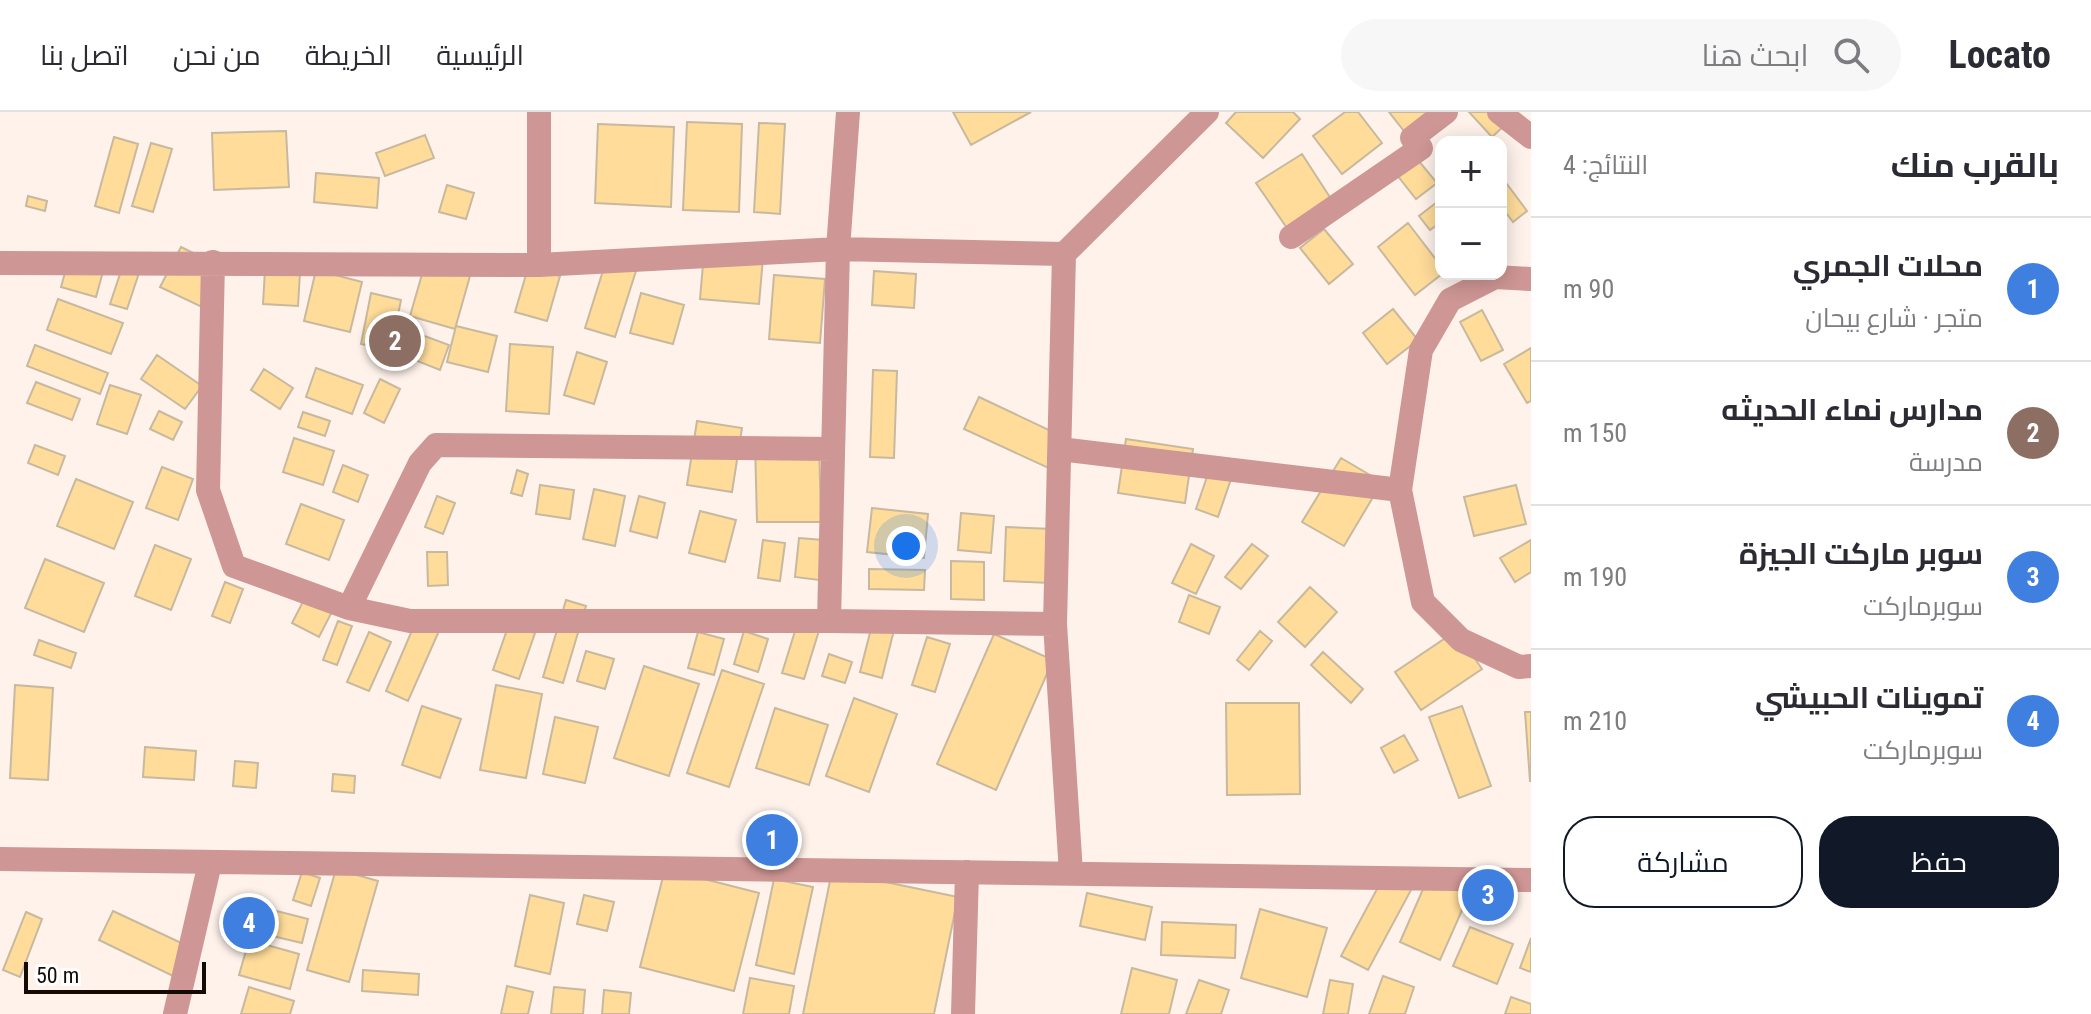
<!DOCTYPE html>
<html lang="ar">
<head>
<meta charset="utf-8">
<style>
	body { margin:0; font-family:"Roboto Condensed",Cairo,sans-serif; background:#f7f7f7; color:#2b2b33; direction:rtl }
	.controls { position:absolute; right:24px; top:24px; display:grid; overflow:hidden; border-radius:16px; box-shadow:0 4px 20px #0003 }
	.controls button { width:72px; height:72px; display:grid; place-items:center; padding:0; border:0; border-bottom:2px solid #e1e1e2; background:#fff; color:#2b2b33; font:40px sans-serif }
	.scale { position:absolute; left:24px; bottom:20px; width:182px; box-sizing:border-box; padding-left:8px; border:4px solid #140b06; border-top:0; font-size:22px; line-height:28px; white-space:nowrap; color:#140b06; -webkit-text-stroke:6px #fff; paint-order:stroke }
	.you { position:absolute; left:906px; top:434px; width:28px; height:28px; margin:-20px; border:6px solid #fff; border-radius:50%; background:#1a73e8; box-shadow:0 0 0 12px #1a73e833 }
	.badge { display:grid; place-items:center; width:52px; height:52px; border-radius:50%; background:#111827; color:#fff; font-size:26px; font-weight:700 }
	.pin { position:absolute; translate:-50% -50%; border:4px solid #fff; box-shadow:0 2px 8px #0006 }
	.list { margin:0; padding:0; list-style:none }
	h2 { display:flex; justify-content:space-between; align-items:center; height:104px; margin:0; padding:0 32px; font-size:34px }
	h2 small { font-size:26px; font-weight:400; color:#7c7c81 }
	.list li { display:grid; grid-template-columns:52px 1fr auto; gap:24px; align-items:center; box-sizing:border-box; height:144px; padding:0 32px; border-top:2px solid #e1e1e2 }
	.list b { display:block; font-size:30px; white-space:nowrap }
	.list p { margin:0; font-size:26px; white-space:nowrap; color:#7c7c81 }
	.list em { font-size:26px; font-style:normal; color:#7c7c81 }
	.actions { display:flex; gap:16px; padding:24px 32px }
	.actions a { flex:1; padding:18px 0; border:2px solid #111827; border-radius:32px; text-align:center; font-size:28px; color:#111827 }
	.actions .main { background:#111827; color:#fff }
	.icon { flex:none; width:44px; height:44px; fill:none; stroke:currentColor; stroke-width:2; stroke-linecap:round; stroke-linejoin:round }
	.map { position:relative; flex:none; width:1531px; height:902px; overflow:hidden; direction:ltr }
	header { display:flex; align-items:center; gap:48px; box-sizing:border-box; height:112px; padding:0 40px; background:#fff; border-bottom:2px solid #e1e1e2 }
	header strong { font-size:38px }
	nav { display:flex; gap:44px; margin-inline-start:auto; font-size:28px }
	.search { width:560px; height:72px; background:#f7f7f7; display:flex; align-items:center; gap:20px; box-sizing:border-box; padding:0 28px; border-radius:44px; color:#7c7c81; font-size:30px }
	main { display:flex }
	aside { flex:1; background:#fff }
	.map>svg:first-child { display:block }
	.building { fill:#ffdc9a; stroke:#c8b99e; stroke-width:2 }
	.lines { fill:none; stroke-linecap:round; stroke-linejoin:round }
	.street { stroke:#ce9694; stroke-width:24 }
</style>
</head>
<body>
<header>
<strong>Locato</strong>
<div class="search"><svg class="icon" aria-label="search" viewBox="0 0 24 24"><circle cx="10" cy="10" r="6"/><path d="M15 15l6 6"/></svg>ابحث هنا</div>
<nav><a>الرئيسية</a><a>الخريطة</a><a>من نحن</a><a>اتصل بنا</a></nav>
</header>
<main>
<aside>
<h2>بالقرب منك<small>النتائج: 4</small></h2>
<ul class="list">
<li><span class="badge" style="background:#3f7fe0">1</span><div><b>محلات الجمري</b><p>متجر · شارع بيحان</p></div><em>90 m</em></li>
<li><span class="badge" style="background:#8d6e63">2</span><div><b>مدارس نماء الحديثه</b><p>مدرسة</p></div><em>150 m</em></li>
<li><span class="badge" style="background:#3f7fe0">3</span><div><b>سوبر ماركت الجيزة</b><p>سوبرماركت</p></div><em>190 m</em></li>
<li><span class="badge" style="background:#3f7fe0">4</span><div><b>تموينات الحبيشي</b><p>سوبرماركت</p></div><em>210 m</em></li>
</ul>
<div class="actions"><a class="main">حفظ</a><a>مشاركة</a></div>
</aside>
<div class="map">
<svg width="1531" height="902" viewBox="0 0 1531 902">
	<rect width="100%" height="100%" fill="#fef2eb"/>
	<path class="building" d="M953 0H1031L971 33Z
		M1236 0H1293L1300 7 1263 46 1226 11Z
		M1345 0H1358L1382 31 1342 62 1313 24Z
		M1389 0H1425L1426 1 1404 19Z
		M1469 0H1493L1505 13 1492 25Z
		M687 10 742 12 739 100 683 98Z
		M759 11 785 12 780 102 754 100Z
		M598 12 674 15 671 95 595 91Z
		M286 19 289 75 214 78 212 21Z
		M425 23 434 46 385 64 376 41Z
		M114 25 138 32 119 101 95 94Z
		M151 31 172 37 153 100 132 94Z
		M1302 42 1333 90 1289 119 1256 71Z
		M1418 48 1437 71 1416 87 1397 63Z
		M316 61 379 66 377 96 314 90Z
		M1501 64 1527 99 1513 110 1501 94Z
		M447 73 474 81 466 107 439 100Z
		M28 84 47 89 45 99 26 94Z
		M1441 87V110L1430 118 1419 104Z
		M1408 111 1441 154 1442 162 1415 183 1378 135Z
		M1324 117 1353 152 1329 172 1300 136Z
		M181 135 224 156 204 196 160 175Z
		M266 141 301 143 298 194 263 192Z
		M704 141 763 146 759 192 700 187Z
		M69 146 104 156 96 185 61 175Z
		M606 149 636 159 615 225 585 216Z
		M124 150 141 155 127 197 110 192Z
		M425 152 470 164 455 217 410 204Z
		M528 156 560 164 547 209 515 200Z
		M316 158 362 170 350 220 304 209Z
		M874 159 916 162 914 196 872 193Z
		M774 163 825 167 820 231 769 227Z
		M371 181 401 188 391 238 361 232Z
		M641 181 684 193 673 232 630 221Z
		M58 187 123 211 111 242 47 218Z
		M1393 197 1418 228 1387 252 1363 221Z
		M1482 198 1503 238 1481 249 1460 210Z
		M456 214 497 224 488 260 447 250Z
		M411 219 449 233 440 258 402 243Z
		M510 232 553 235 549 302 506 299Z
		M35 233 108 261 100 282 27 254Z
		M1531 236V289L1527 291 1504 252Z
		M577 240 607 250 594 292 564 283Z
		M157 243 202 274 185 297 141 267Z
		M316 256 363 273 352 302 306 285Z
		M264 257 293 276 280 297 251 278Z
		M873 258 897 259 894 346 870 345Z
		M380 267 400 277 384 311 364 301Z
		M36 270 80 287 72 308 27 291Z
		M110 273 141 283 127 322 97 312Z
		M979 285 1070 328 1055 359 964 317Z
		M159 299 182 310 173 328 150 317Z
		M303 300 330 309 325 324 298 315Z
		M697 309 742 316 732 380 687 373Z
		M294 326 334 339 323 373 283 360Z
		M1126 327 1193 337 1185 391 1118 381Z
		M819 329 821 410H757L755 330Z
		M35 333 65 344 58 363 28 351Z
		M1341 346 1382 370 1344 434 1302 410Z
		M343 353 368 363 358 390 333 380Z
		M162 355 193 367 178 408 146 396Z
		M517 358 528 362 522 384 511 381Z
		M1209 359 1231 367 1218 405 1196 397Z
		M76 367 133 390 114 437 57 414Z
		M540 373 574 378 570 407 536 402Z
		M1516 373 1526 412 1474 424 1464 385Z
		M594 377 625 384 615 434 583 427Z
		M437 384 455 391 443 422 425 415Z
		M639 384 665 391 657 426 630 419Z
		M301 392 344 408 329 448 286 432Z
		M872 396 928 402 924 446 867 440Z
		M700 399 736 408 725 450 689 441Z
		M961 401 994 404 991 441 958 438Z
		M1006 415 1053 417 1051 471 1004 469Z
		M799 426 823 428 819 468 795 465Z
		M763 428 785 431 780 469 758 466Z
		M1531 428V460L1515 470 1500 446Z
		M1191 432 1214 444 1196 482 1172 471Z
		M1252 432 1268 444 1241 477 1225 465Z
		M155 433 191 447 171 498 135 484Z
		M427 440H447L448 473 428 474Z
		M45 447 104 471 84 520 25 496Z
		M951 449 984 450V488L951 487Z
		M869 457 925 458 924 478 869 477Z
		M225 470 243 477 230 511 212 504Z
		M311 474 338 488 319 525 292 511Z
		M1310 475 1337 500 1305 535 1278 510Z
		M1189 483 1220 495 1209 522 1179 510Z
		M566 488 586 494 563 571 543 565Z
		M800 503 822 509 804 567 782 561Z
		M874 505 896 510 882 566 860 560Z
		M338 509 352 514 337 553 323 548Z
		M416 509 439 519 408 589 386 579Z
		M509 512 535 521 519 567 493 558Z
		M744 519 768 527 758 560 734 552Z
		M1260 519 1272 529 1249 558 1237 548Z
		M1456 519 1482 557 1421 598 1395 560Z
		M369 520 391 530 369 579 347 570Z
		M698 520 724 527 714 563 688 556Z
		M994 522 1053 548 996 678 937 652Z
		M927 525 950 532 935 580 912 573Z
		M39 528 76 541 71 556 34 543Z
		M586 539 614 547 605 577 577 569Z
		M1323 540 1363 577 1351 591 1311 553Z
		M829 542 852 550 845 571 822 564Z
		M644 554 699 572 669 664 614 646Z
		M722 558 764 572 729 675 687 661Z
		M15 573 53 576 48 668 10 666Z
		M496 573 542 582 526 666 480 658Z
		M854 586 897 602 869 680 826 664Z
		M1226 591H1299L1300 682 1227 683Z
		M422 594 461 607 440 666 402 653Z
		M1462 594 1491 674 1459 686 1429 605Z
		M775 596 828 613 809 673 756 656Z
		M1525 600H1531V669H1530Z
		M555 605 598 615 585 671 543 662Z
		M1404 623 1418 648 1394 661 1381 636Z
		M145 635 196 639 194 668 143 665Z
		M235 649 258 651 256 676 233 674Z
		M333 662 355 664 354 681 332 679Z
		M336 757 378 769 349 870 307 858Z
		M665 757 759 781 734 879 640 855Z
		M832 759 958 785 934 902H803Z
		M302 760 320 766 311 794 293 788Z
		M1430 761 1471 778 1440 848 1400 830Z
		M1384 764 1411 778 1368 858 1341 844Z
		M774 767 813 775 794 862 756 853Z
		M1087 781 1152 795 1145 828 1080 814Z
		M530 783 564 791 550 862 515 854Z
		M584 783 614 790 607 819 577 812Z
		M249 792 308 807 302 831 243 817Z
		M1260 797 1327 816 1307 885 1241 866Z
		M113 799 192 836 177 866 99 828Z
		M26 800 42 807 20 865 3 858Z
		M1162 810 1236 813 1235 846 1161 843Z
		M1470 815 1513 832 1497 872 1453 854Z
		M1531 826V860L1520 856Z
		M249 828 299 842 290 877 239 863Z
		M1132 856 1177 868 1169 902H1121Z
		M363 858 419 862 418 883 362 879Z
		M1383 864 1414 875 1405 902H1369Z
		M750 866 794 874 789 902H743Z
		M1199 868 1229 878 1221 902H1186Z
		M1330 868 1353 872 1348 902H1323Z
		M507 874 533 880 528 902H501Z
		M249 875 294 889 290 902H241Z
		M554 875 585 878 583 902H551Z
		M604 878 631 881 629 902H602Z
		M1511 885 1531 892V902H1505Z"/>
	<g class="lines">
		<path class="street" d="M1499 0 1531 25
			M1291 125 1421 36 1412 26 1446 0
			M213 150 208 378 234 454 349 496 410 509H829L1055 512
			M0 151 539 153 838 137 1064 142
			M539 153V0
			M1531 167 1495 165 1450 188 1421 238 1400 378 1423 490 1461 528 1519 555 1531 554
			M1060 337 1400 378
			M349 496 420 351 436 333 833 337
			M829 509 838 137 848 0
			M0 747 1531 768
			M1071 761 1055 512 1064 142 1207 0
			M175 902 210 751
			M963 902 967 760"/>
	</g>
</svg>
<div class="controls">
<button>+</button>
<button>−</button>
</div>
<div class="scale">50 m</div>
<div class="you"></div>
<div class="pin badge" style="left:772px;top:728px;background:#3f7fe0">1</div>
<div class="pin badge" style="left:395px;top:229px;background:#8d6e63">2</div>
<div class="pin badge" style="left:1488px;top:783px;background:#3f7fe0">3</div>
<div class="pin badge" style="left:249px;top:811px;background:#3f7fe0">4</div>
</div>
</main>
</body>
</html>
